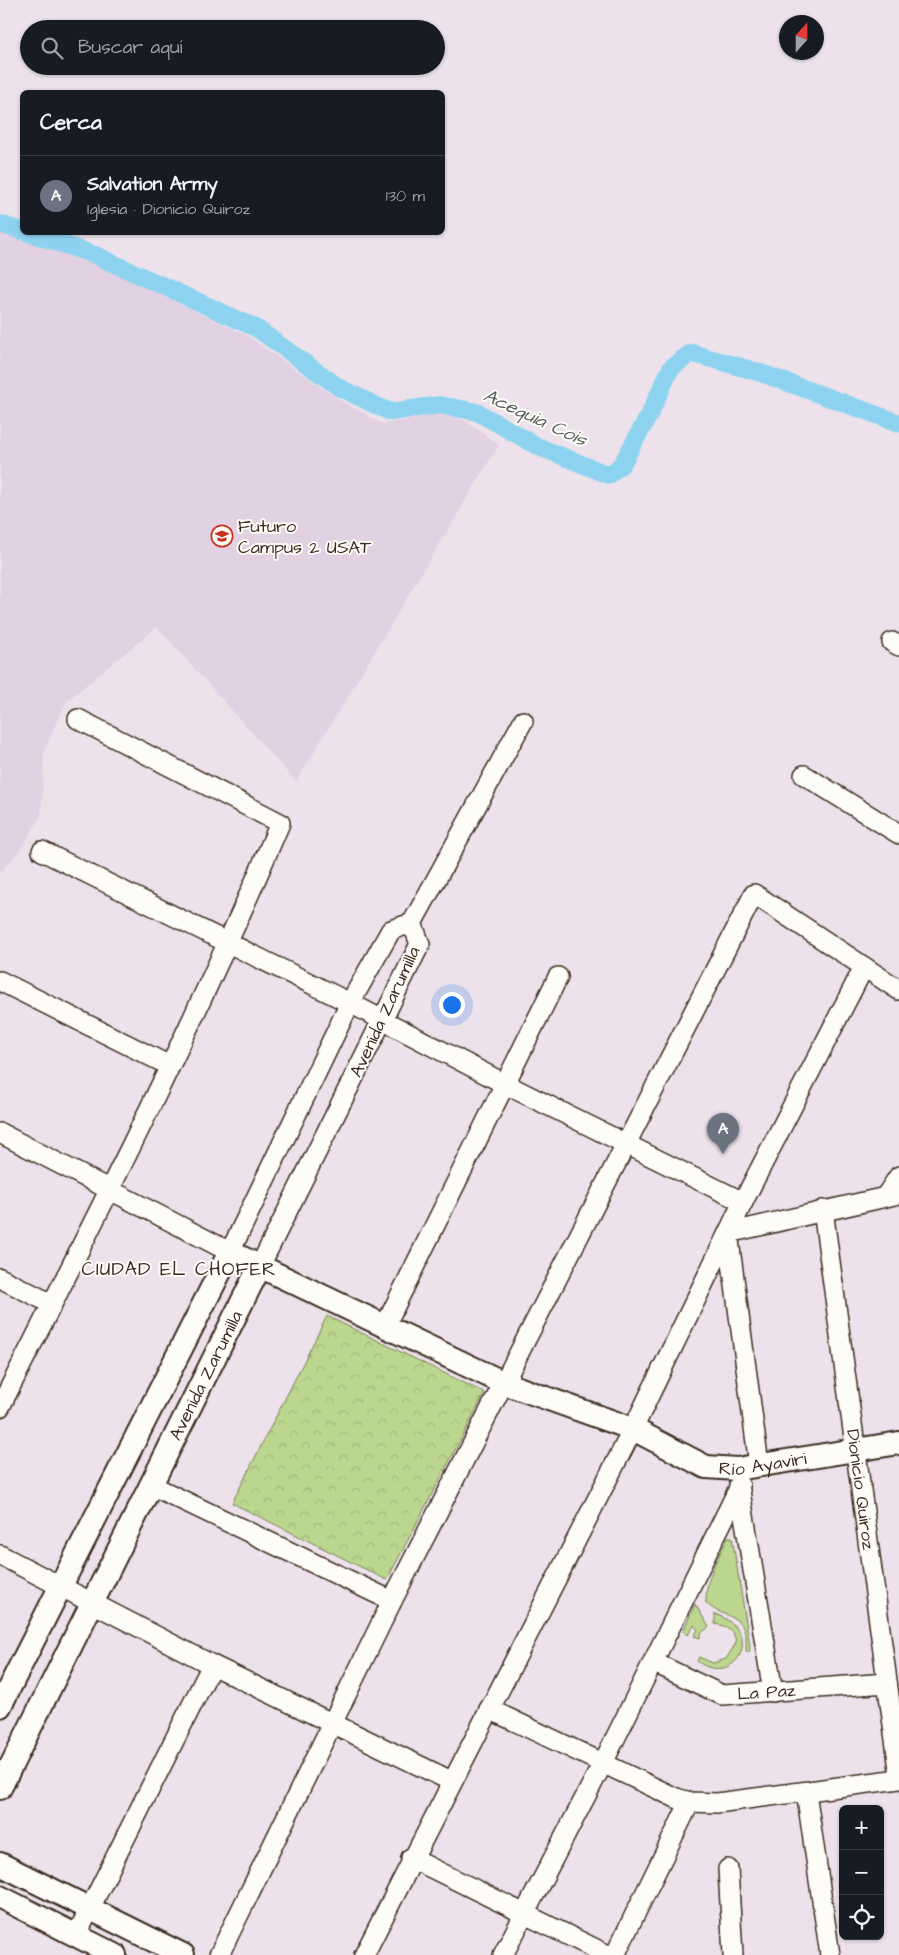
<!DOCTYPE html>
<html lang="es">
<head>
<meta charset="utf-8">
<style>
	body { margin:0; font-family:"Architects Daughter",sans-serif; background:#20242c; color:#f1f3f6 }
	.controls { position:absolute; right:15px; bottom:15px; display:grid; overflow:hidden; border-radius:8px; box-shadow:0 1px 4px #0004 }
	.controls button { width:45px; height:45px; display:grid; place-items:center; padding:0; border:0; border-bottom:1px solid #363941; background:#171b24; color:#f1f3f6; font:25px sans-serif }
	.compass { position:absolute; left:779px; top:15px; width:45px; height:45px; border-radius:50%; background:#171b24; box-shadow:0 1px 4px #0004; rotate:21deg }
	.you { position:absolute; left:451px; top:1004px; width:18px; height:18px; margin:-12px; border:4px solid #fff; border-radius:50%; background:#1a73e8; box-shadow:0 0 0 8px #1a73e833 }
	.badge { display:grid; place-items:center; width:32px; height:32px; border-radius:50%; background:#1a73e8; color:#fff; font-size:16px; font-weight:700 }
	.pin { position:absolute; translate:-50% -41px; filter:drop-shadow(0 1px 2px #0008) }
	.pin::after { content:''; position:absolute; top:26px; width:18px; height:15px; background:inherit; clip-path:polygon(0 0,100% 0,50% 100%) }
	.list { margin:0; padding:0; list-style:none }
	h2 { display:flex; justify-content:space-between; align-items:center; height:65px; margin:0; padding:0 20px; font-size:21px }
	h2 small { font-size:16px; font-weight:400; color:#9ea1a6 }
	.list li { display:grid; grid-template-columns:32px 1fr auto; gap:15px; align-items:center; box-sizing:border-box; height:80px; padding:0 20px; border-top:1px solid #363941 }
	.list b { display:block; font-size:19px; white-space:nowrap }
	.list p { margin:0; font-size:16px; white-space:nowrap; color:#9ea1a6 }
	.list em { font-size:16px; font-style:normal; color:#9ea1a6 }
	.icon { flex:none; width:28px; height:28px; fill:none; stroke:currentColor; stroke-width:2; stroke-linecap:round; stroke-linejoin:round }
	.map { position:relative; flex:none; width:899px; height:1955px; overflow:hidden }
	.search { position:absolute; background:#171b24; box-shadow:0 1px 4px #0004; left:20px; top:20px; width:425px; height:55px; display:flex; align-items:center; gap:12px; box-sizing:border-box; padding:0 18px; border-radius:28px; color:#9ea1a6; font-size:19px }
	.panel { position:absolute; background:#171b24; box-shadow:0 1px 4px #0004; left:20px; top:90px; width:425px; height:145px; border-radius:8px }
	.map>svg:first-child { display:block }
	.built { fill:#e2d0e3 }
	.grass { fill:#bbd68e; stroke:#7b8056 }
	.park { fill:url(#park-crowns); stroke:#7b8056 }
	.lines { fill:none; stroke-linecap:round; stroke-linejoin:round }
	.canal { stroke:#8dd3ef; stroke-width:18 }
	.minor-casing { stroke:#3b2a1e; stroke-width:22 }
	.tertiary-casing { stroke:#3b2a1e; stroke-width:26 }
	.minor { stroke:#fdfcf7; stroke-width:19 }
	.tertiary { stroke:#fdfcf7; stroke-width:22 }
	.labels { text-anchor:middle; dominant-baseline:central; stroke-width:4; stroke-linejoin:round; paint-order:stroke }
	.poi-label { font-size:18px; fill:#3b2a1e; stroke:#fdfcf7; text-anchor:start }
	.street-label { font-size:18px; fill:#3b2a1e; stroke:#fdfcf7 }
	.water-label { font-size:19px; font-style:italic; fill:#545d5d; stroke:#fdfcf7 }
	.neighbourhood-label { font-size:19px; letter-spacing:1px; fill:#3b2a1e; stroke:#fdfcf7 }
</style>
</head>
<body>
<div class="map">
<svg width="899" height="1955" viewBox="0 0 899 1955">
	<defs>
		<pattern id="park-crowns" width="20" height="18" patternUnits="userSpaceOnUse" patternTransform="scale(1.25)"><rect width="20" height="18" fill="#bbd68e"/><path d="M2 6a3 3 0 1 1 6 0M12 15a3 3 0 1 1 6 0" fill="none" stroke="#a2b87a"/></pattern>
	</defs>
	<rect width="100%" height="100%" fill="#ede2eb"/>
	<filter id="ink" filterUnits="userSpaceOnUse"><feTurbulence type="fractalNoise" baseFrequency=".02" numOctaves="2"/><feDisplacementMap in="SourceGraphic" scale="10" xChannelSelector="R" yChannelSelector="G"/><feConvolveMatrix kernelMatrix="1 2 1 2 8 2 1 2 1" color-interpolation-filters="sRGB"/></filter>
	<g filter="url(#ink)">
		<path class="built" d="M0 232 92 262 246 335 340 400 383 424 440 413 464 420 499 445 296 782 157 627 69 699 58 718 44 754 41 816 20 850 0 873Z"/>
		<path class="grass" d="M728 1537H732L750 1646 749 1653 746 1651C749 1610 724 1621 706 1603 705 1579 718 1558 728 1537Z
			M695 1604 709 1627 701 1633 700 1638 694 1636 698 1630 694 1625 688 1635 683 1631Z
			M715 1614C768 1633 734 1689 697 1661L699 1657 713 1663 726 1659 736 1643C734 1629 727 1626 715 1624Z"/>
		<path class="park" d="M327 1316 485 1393 387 1580 232 1503Z"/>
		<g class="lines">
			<path class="canal" d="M0 224 22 231
				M26 232 95 255 256 328 340 388 390 412 440 405 477 412 539 447 609 475 622 464 648 417 671 368 691 353 758 372 899 423"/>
			<g class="minor-casing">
				<g id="minor">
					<path d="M892 642 899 646"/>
					<path d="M804 775 899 834"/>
					<path d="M42 851 350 1003 507 1085 743 1202"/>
					<path d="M410 927 523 721"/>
					<path d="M0 981 170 1066"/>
					<path d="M0 1133 230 1252 350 1003 391 930 406 925 414 928 420 944 260 1266"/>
					<path d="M885 1197 899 1176"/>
					<path id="s1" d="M823 1210 899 1769"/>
					<path d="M0 1278 52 1304"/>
					<path d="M385 1326 558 977"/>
					<path d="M0 1407C98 1214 196 1022 280 823L78 719"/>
					<path d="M759 1465 728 1233 899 1194"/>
					<path d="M151 1485 392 1601"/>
					<path d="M739 1485 773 1692"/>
					<path d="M0 1555 212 1665 451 1781"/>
					<path id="s2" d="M653 1662 722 1695 887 1683"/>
					<path d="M489 1709 676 1798 690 1802 717 1803 899 1779"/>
					<path d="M806 1792 830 1955"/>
					<path d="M411 1858 608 1955"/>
					<path d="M728 1869 733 1955"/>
					<path d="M76 1936 212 1665"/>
					<path d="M219 1955 392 1601 754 894 899 990"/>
					<path d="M364 1955 633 1429 743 1202 864 967"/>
					<path d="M503 1955 603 1763 740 1486"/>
					<path d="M615 1955 690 1802"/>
				</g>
			</g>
			<g class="tertiary-casing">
				<g id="tertiary">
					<path id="s3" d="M0 1706 230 1252 504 1383 633 1429 706 1467 737 1469 899 1443"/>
					<path id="s4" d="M0 1788 260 1266"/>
					<path d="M0 1864 183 1955"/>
					<path d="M0 1897 115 1955"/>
				</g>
			</g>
			<use href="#minor" class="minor"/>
			<use href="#tertiary" class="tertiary"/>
		</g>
	</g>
	<defs>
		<g id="university-ring" transform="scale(1.125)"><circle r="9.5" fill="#fdfcf7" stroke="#c8321e" stroke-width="1.5"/><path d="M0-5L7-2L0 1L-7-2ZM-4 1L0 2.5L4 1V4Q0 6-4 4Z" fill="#c8321e"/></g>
	</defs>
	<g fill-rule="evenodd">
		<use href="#university-ring" x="222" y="536"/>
	</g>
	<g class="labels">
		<g class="poi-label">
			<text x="238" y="526">Futuro<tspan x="238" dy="21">Campus 2 USAT</tspan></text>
		</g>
		<g class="street-label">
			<text transform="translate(385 1012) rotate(-65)">Avenida Zarumilla</text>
			<text stroke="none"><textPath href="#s4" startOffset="461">Avenida Zarumilla</textPath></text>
			<text stroke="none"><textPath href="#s3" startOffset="1089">Río Ayaviri</textPath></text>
			<text stroke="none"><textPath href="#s1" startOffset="282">Dionicio Quiroz</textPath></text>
			<text stroke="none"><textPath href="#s2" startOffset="121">La Paz</textPath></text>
		</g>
		<g class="water-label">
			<text transform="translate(535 418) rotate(25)">Acequia Cois</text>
		</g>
		<g class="neighbourhood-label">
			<text x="179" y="1269">CIUDAD EL CHOFER</text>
		</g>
	</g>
</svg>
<div class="controls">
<button>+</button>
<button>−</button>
<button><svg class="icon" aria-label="locate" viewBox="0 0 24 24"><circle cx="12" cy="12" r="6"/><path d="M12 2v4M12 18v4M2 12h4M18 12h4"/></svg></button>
</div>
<svg class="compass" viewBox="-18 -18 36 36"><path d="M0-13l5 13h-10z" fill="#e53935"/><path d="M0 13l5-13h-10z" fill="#9ea1a6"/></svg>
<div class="you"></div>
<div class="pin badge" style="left:723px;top:1154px;background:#6b7280">A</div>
<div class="search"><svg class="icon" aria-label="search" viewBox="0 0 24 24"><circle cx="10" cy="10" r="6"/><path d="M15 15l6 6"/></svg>Buscar aquí</div>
<section class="panel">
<h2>Cerca<small></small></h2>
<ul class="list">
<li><span class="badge" style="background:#6b7280">A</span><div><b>Salvation Army</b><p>Iglesia · Dionicio Quiroz</p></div><em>130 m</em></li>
</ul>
</section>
</div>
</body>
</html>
